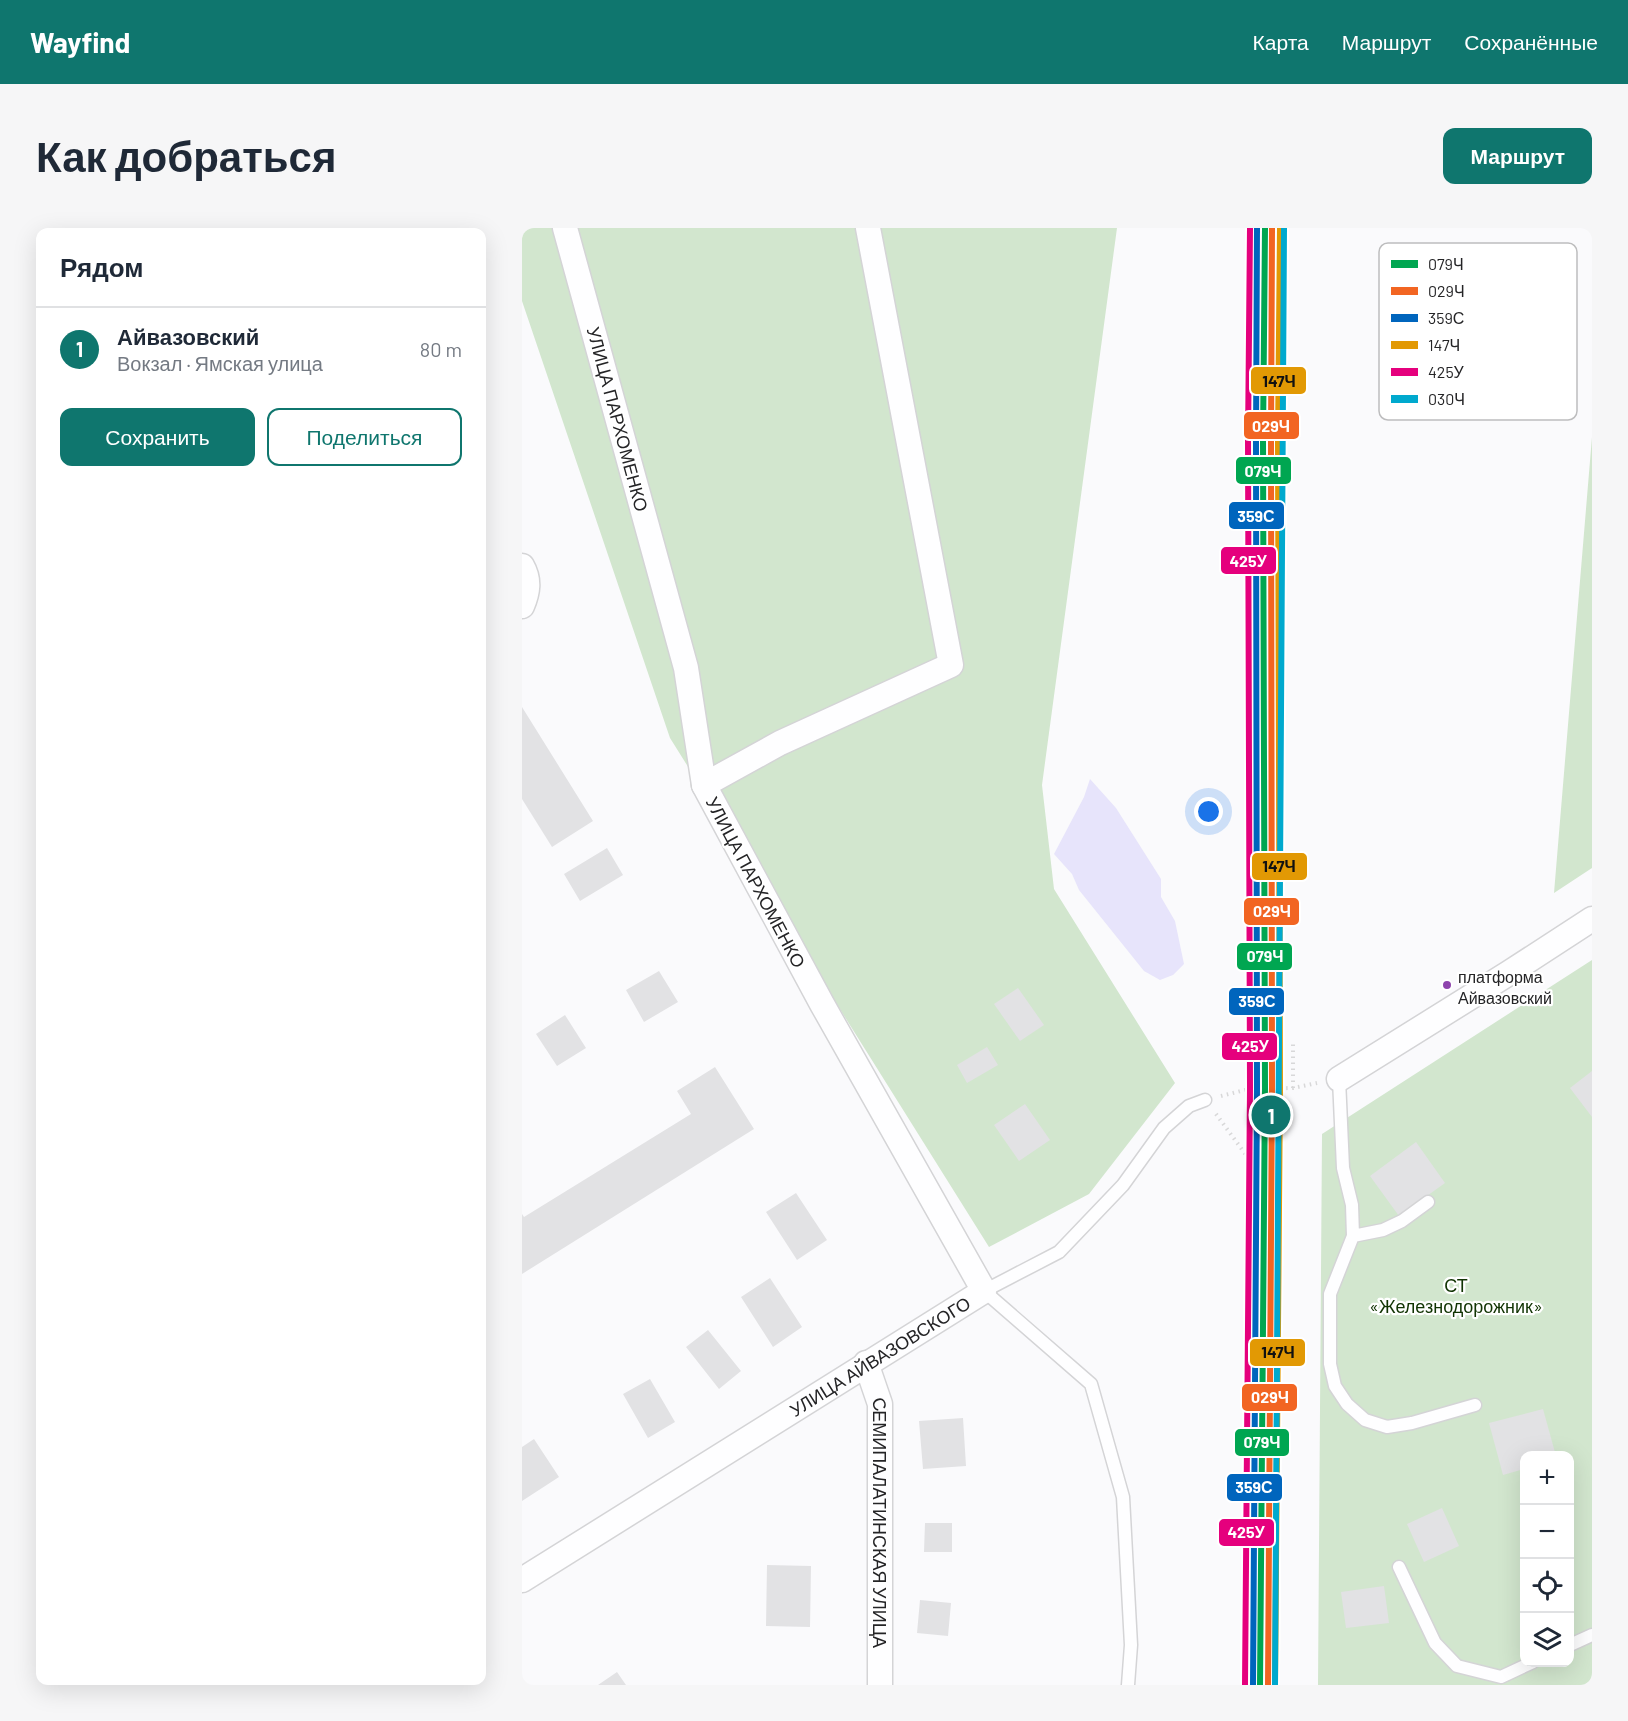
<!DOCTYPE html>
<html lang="ru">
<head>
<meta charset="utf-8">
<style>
	body { margin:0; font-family:Barlow,sans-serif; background:#f6f6f7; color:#1f2937 }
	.controls { position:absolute; right:18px; bottom:18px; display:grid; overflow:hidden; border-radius:12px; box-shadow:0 6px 24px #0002 }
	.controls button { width:54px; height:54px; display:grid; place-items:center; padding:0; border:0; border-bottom:2px solid #e0e1e3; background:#fff; color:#1f2937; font:30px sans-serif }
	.you { position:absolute; left:687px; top:584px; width:21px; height:21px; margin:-15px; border:4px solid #fff; border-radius:50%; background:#1a73e8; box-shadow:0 0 0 9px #1a73e833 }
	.badge { display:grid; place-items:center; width:39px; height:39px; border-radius:50%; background:#0f766e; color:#fff; font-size:20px; font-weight:700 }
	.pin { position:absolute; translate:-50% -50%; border:3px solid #fff; box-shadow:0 2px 6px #0006 }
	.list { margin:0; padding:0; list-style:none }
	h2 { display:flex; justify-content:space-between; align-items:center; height:78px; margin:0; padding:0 24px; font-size:26px }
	h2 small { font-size:20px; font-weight:400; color:#747a83 }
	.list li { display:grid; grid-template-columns:39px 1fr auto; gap:18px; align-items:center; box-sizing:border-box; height:84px; padding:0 24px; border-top:2px solid #e0e1e3 }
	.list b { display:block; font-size:22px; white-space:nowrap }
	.list p { margin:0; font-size:20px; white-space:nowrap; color:#747a83 }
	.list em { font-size:20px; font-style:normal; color:#747a83 }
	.actions { display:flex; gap:12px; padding:18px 24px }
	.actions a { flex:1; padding:14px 0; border:2px solid #0f766e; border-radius:12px; text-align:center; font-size:21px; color:#0f766e }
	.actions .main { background:#0f766e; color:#fff }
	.icon { flex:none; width:33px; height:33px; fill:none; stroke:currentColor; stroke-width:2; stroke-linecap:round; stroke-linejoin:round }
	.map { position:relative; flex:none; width:1070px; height:1457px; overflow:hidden; border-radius:12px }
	header { display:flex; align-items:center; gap:36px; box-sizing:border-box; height:84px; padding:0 30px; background:#0f766e; color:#fff }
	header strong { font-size:28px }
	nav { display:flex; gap:33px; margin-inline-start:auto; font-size:21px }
	.intro { display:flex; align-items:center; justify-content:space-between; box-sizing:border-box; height:144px; padding:0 36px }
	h1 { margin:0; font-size:42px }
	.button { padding:15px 27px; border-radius:12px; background:#0f766e; color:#fff; font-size:21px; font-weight:700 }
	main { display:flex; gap:36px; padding:0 36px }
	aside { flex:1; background:#fff; border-radius:12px; box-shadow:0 6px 24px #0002 }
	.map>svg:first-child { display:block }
	.green { fill:#d2e6ce; fill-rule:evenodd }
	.water { fill:#e7e4fb }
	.building { fill:#e2e2e4 }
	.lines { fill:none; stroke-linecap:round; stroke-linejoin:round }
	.service-casing { stroke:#d4d4d6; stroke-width:15 }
	.minor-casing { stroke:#d4d4d6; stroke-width:27 }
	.path { stroke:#d8d8d9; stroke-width:4; stroke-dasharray:1.5 4.5; stroke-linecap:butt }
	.service { stroke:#fefeff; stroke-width:12 }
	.minor { stroke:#fefeff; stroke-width:24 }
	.rail-1-casing { stroke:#fff; stroke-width:10 }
	.rail-2-casing { stroke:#fff; stroke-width:10 }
	.rail-3-casing { stroke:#fff; stroke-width:10 }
	.rail-4-casing { stroke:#fff; stroke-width:10 }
	.rail-5-casing { stroke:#fff; stroke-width:10 }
	.rail-6-casing { stroke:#fff; stroke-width:10 }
	.rail-1 { stroke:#00a651; stroke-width:6 }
	.rail-2 { stroke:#f26522; stroke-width:6 }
	.rail-3 { stroke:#0065bd; stroke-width:6 }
	.rail-4 { stroke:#e29904; stroke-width:6 }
	.rail-5 { stroke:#e5007d; stroke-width:6 }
	.rail-6 { stroke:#00a9ce; stroke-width:6 }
	.bus-dot { fill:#8e44ad; stroke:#fff; stroke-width:2 }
	.labels { text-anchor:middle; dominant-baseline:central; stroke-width:4.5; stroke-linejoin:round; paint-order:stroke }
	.bus-label { font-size:16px; fill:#242426; stroke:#fff; text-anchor:start }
	.street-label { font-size:18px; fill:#242426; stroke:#fff }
	.park-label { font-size:18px; fill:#113403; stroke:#fff }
	.key { fill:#fff; stroke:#bdbdbe; stroke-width:1.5 }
	.key-label { font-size:16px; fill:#242426 }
	.line-badge { stroke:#fff; stroke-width:2 }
	.badge-label { font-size:16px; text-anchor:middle; font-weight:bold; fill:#fff }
	.pale-badge-label { font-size:16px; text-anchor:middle; font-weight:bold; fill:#111 }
</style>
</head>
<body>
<header>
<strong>Wayfind</strong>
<nav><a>Карта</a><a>Маршрут</a><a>Сохранённые</a></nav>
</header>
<div class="intro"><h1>Как добраться</h1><a class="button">Маршрут</a></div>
<main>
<aside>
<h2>Рядом<small></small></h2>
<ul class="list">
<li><span class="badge">1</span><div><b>Айвазовский</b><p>Вокзал · Ямская улица</p></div><em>80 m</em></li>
</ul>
<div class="actions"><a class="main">Сохранить</a><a>Поделиться</a></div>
</aside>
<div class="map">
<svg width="1070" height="1457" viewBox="0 0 1070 1457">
	<rect width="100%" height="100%" fill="#fafafc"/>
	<path class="green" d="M0 0H595L520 557 532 661 653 855 567 966 467 1019 148 510 0 73Z
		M1070 209V640L1032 665Z
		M1070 732V1457H796L800 906ZM1002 1228H1048V1434H1002Z"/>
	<path class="water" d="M568 551 594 580 639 651V669L653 693 662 736 651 747 638 752 622 743 557 662 550 646 532 626 562 569Z"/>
	<path class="building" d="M0 479 71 593 30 619 0 571Z
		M85 620 101 647 58 673 42 646Z
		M137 743 156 774 122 794 104 762Z
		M496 760 522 797 498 813 472 776Z
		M43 787 64 820 35 838 14 806Z
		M465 819 476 837 445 855 435 837Z
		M193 839 232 901 0 1046V986L2 989 169 886 155 863Z
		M1070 843V889L1048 860Z
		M503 876 528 912 497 933 472 897Z
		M894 914 923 955 877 988 848 948Z
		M274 965 305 1012 275 1032 244 984Z
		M248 1050 280 1099 251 1119 219 1069Z
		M186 1102 219 1143 197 1161 164 1119Z
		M128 1151 153 1194 126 1210 101 1166Z
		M1021 1181 1034 1228H1002V1241L981 1247 967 1195Z
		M441 1190 444 1238 401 1241 397 1193Z
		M12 1211 37 1249 0 1273V1219Z
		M920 1280 937 1318 902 1334 885 1296Z
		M403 1295H430V1324H402Z
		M245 1337 289 1338 288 1399 244 1398Z
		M862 1358 867 1395 824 1400 819 1364Z
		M398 1372 429 1375 426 1408 395 1405Z
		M95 1444 104 1457H76Z"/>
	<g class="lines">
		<g class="service-casing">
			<path id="service" d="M817 851 821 940 830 977 831 1008 808 1066V1136L813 1158 825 1176 843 1192 865 1199 890 1195 953 1177
				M831 1008 861 1002 880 993 906 974
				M877 1339 913 1415 935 1438 979 1449 1011 1434
				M1048 1417 1070 1407
				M606 1457 609 1417 601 1269 569 1156 462 1063 537 1024 601 957 642 900 667 878 683 872"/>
		</g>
		<g class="minor-casing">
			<g id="minor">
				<path d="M0 338C8 352 6 364 0 378"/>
				<path d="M182 557 258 515 429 437 346 0"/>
				<path d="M817 851 987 745 1070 691"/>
				<path id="s1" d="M344 1135 358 1176V1457"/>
				<path id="s2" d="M0 1352 462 1063 300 776 182 557 164 440 43 0"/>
			</g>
		</g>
		<path class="path" d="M771 860V815
			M699 868 727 861 771 860 795 855
			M694 886 727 931"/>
		<use href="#service" class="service"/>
		<use href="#minor" class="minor"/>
		<g class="rail-1-casing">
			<path id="rail-1" d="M738 1457 743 860 741 213 743 0"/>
		</g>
		<g class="rail-2-casing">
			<path id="rail-2" d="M746 1457 750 860 749 213 750 0"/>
		</g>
		<g class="rail-3-casing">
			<path id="rail-3" d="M731 1457 735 860 734 213 735 0"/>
		</g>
		<g class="rail-4-casing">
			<path id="rail-4" d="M753 1457 758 860 756 213 758 0"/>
		</g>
		<g class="rail-5-casing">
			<path id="rail-5" d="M723 1457 728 860 726 213 728 0"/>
		</g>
		<g class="rail-6-casing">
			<path id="rail-6" d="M753 1457 762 0"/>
		</g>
		<use href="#rail-1" class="rail-1"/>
		<use href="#rail-2" class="rail-2"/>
		<use href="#rail-3" class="rail-3"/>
		<use href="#rail-4" class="rail-4"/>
		<use href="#rail-5" class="rail-5"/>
		<use href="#rail-6" class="rail-6"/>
	</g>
	<circle class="bus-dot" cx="925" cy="757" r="5"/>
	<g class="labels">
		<g class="bus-label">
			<text x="936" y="748">платформа<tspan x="936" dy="21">Айвазовский</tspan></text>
		</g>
		<g class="street-label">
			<text transform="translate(96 191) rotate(75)">УЛИЦА ПАРХОМЕНКО</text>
			<text transform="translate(234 654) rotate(62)">УЛИЦА ПАРХОМЕНКО</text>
			<text stroke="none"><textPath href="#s2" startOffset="422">УЛИЦА АЙВАЗОВСКОГО</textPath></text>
			<text stroke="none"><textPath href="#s1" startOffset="162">СЕМИПАЛАТИНСКАЯ УЛИЦА</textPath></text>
		</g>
		<g class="park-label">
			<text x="934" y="1057">СТ<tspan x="934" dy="21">«Железнодорожник»</tspan></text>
		</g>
	</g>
	<rect x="857" y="15" width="198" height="177" rx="9" class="key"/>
	<rect x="869" y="32" width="27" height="8" fill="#00a651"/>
	<rect x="869" y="59" width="27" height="8" fill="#f26522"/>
	<rect x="869" y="86" width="27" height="8" fill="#0065bd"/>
	<rect x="869" y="113" width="27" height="8" fill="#e29904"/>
	<rect x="869" y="140" width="27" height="8" fill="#e5007d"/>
	<rect x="869" y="167" width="27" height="8" fill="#00a9ce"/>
	<g class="key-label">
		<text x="906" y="42">079Ч</text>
		<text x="906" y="69">029Ч</text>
		<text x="906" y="96">359С</text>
		<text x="906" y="123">147Ч</text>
		<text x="906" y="150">425У</text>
		<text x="906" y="177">030Ч</text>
	</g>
	<g class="line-badge">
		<rect x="728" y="138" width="57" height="29" rx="6" fill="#e29904"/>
		<rect x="721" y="183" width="57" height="29" rx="6" fill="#f26522"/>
		<rect x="713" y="228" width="57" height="29" rx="6" fill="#00a651"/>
		<rect x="706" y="273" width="57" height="29" rx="6" fill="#0065bd"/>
		<rect x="698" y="318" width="57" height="29" rx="6" fill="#e5007d"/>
		<rect x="729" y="624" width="57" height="29" rx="6" fill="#e29904"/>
		<rect x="721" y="669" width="57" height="29" rx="6" fill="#f26522"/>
		<rect x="714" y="714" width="57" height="29" rx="6" fill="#00a651"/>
		<rect x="706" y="759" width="57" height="29" rx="6" fill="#0065bd"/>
		<rect x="699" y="804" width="57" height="29" rx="6" fill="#e5007d"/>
		<rect x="727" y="1110" width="57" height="29" rx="6" fill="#e29904"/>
		<rect x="719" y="1155" width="57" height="29" rx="6" fill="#f26522"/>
		<rect x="712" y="1200" width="56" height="29" rx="6" fill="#00a651"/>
		<rect x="704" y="1245" width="57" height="29" rx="6" fill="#0065bd"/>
		<rect x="696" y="1290" width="57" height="29" rx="6" fill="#e5007d"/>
	</g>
	<g class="badge-label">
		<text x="749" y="204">029Ч</text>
		<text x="741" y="249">079Ч</text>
		<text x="734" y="294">359С</text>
		<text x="726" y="339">425У</text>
		<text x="750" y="689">029Ч</text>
		<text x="743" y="734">079Ч</text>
		<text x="735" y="779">359С</text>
		<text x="728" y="824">425У</text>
		<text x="748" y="1175">029Ч</text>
		<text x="740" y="1220">079Ч</text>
		<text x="732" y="1265">359С</text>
		<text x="724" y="1310">425У</text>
	</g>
	<g class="pale-badge-label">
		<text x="757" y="159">147Ч</text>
		<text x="757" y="644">147Ч</text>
		<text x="756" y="1130">147Ч</text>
	</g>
</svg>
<div class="controls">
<button>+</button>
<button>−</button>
<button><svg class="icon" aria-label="locate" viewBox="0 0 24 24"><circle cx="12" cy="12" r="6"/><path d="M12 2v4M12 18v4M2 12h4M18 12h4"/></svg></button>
<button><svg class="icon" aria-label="layers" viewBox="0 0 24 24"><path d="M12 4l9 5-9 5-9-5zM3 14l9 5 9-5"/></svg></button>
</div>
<div class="you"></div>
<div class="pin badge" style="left:749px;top:887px">1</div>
</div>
</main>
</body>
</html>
